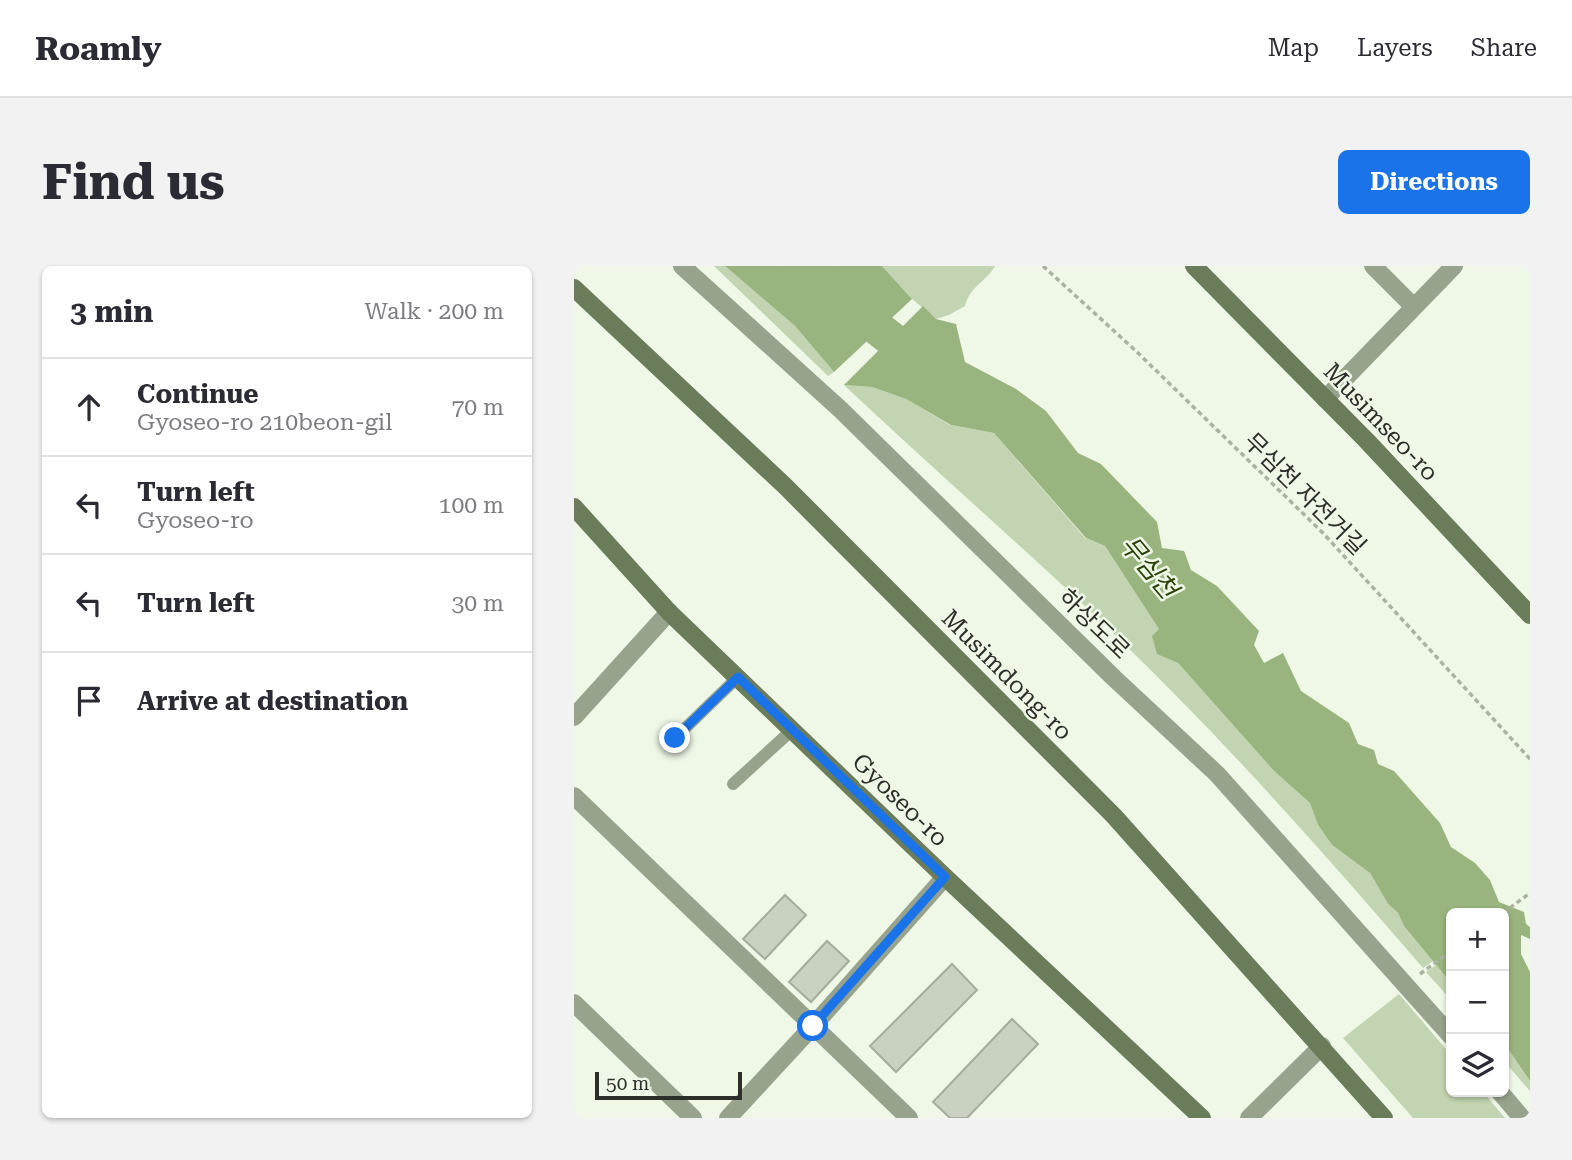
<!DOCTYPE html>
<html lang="en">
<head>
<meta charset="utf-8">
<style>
	body { margin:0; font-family:"Roboto Serif","Noto Sans KR",serif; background:#f2f2f3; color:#2b2b33 }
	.controls { position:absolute; right:21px; bottom:21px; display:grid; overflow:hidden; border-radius:10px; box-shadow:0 2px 5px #0004 }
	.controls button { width:63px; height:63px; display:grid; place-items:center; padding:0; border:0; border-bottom:2px solid #e1e1e2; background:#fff; color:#2b2b33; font:35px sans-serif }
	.scale { position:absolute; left:21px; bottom:18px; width:147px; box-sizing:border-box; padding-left:7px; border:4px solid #2c2f29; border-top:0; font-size:19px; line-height:24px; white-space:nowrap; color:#2c2f29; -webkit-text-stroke:5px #eff8e7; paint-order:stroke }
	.stop { position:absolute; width:21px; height:21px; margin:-16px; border:5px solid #1a73e8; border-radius:50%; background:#fff }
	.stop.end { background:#1a73e8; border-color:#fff; box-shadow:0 2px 7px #0008 }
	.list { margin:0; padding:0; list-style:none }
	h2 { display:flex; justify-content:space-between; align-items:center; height:91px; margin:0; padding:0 28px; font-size:30px }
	h2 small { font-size:23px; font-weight:400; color:#7c7c81 }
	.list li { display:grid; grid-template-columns:46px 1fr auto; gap:21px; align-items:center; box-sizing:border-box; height:98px; padding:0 28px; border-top:2px solid #e1e1e2 }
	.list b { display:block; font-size:26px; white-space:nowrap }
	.list p { margin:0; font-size:23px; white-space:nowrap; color:#7c7c81 }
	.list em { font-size:23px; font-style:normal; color:#7c7c81 }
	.icon { flex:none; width:38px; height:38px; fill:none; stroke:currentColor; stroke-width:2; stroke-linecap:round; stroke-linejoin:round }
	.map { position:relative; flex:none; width:956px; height:852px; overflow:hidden; border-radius:10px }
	header { display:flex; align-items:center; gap:42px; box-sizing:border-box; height:98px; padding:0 35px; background:#fff; border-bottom:2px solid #e1e1e2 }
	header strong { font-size:33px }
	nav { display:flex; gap:38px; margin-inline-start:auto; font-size:24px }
	.intro { display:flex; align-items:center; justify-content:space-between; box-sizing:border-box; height:168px; padding:0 42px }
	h1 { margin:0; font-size:49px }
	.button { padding:18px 32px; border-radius:10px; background:#1a73e8; color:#fff; font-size:24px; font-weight:700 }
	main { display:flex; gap:42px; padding:0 42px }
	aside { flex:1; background:#fff; border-radius:10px; box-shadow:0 2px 5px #0004 }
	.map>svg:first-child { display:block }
	.green { fill:#c2d4b1 }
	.water { fill:#99b47f }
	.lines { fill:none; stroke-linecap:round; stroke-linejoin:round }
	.river { stroke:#99b47f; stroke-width:35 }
	.building { fill:#c9d1c1; stroke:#a4ac9d; stroke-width:2 }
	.path { stroke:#abb2a4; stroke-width:3.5; stroke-dasharray:5 3.5; stroke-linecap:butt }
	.lane { stroke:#97a38c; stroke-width:12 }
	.street { stroke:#97a38c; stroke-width:18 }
	.secondary { stroke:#6b7c5b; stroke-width:18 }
	.route { stroke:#1a73e8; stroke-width:9 }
	.labels { text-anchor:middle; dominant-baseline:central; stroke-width:5; stroke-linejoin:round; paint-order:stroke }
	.street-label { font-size:24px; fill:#2c2f29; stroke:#eff8e7 }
	.water-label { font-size:26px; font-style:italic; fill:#2b4308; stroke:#eff8e7 }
</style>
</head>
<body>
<header>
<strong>Roamly</strong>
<nav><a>Map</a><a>Layers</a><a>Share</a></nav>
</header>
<div class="intro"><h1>Find us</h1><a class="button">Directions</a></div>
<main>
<aside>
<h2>3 min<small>Walk · 200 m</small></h2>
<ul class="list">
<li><svg class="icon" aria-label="ahead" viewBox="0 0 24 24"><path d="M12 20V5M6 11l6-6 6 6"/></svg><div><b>Continue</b><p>Gyoseo-ro 210beon-gil</p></div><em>70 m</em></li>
<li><svg class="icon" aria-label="left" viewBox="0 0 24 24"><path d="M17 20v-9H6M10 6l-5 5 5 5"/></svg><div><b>Turn left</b><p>Gyoseo-ro</p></div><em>100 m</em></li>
<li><svg class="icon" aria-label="left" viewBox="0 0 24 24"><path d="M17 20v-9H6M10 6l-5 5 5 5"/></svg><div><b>Turn left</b></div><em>30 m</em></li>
<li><svg class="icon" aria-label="arrive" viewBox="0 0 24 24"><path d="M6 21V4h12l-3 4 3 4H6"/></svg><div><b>Arrive at destination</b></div></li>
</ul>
</aside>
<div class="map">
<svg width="956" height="852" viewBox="0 0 956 852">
	<rect width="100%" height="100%" fill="#eff8e7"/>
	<path class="green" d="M140 0H151L221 60 260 106 254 110Z
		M308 0H421C412 16 396 20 391 40L375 49 362 53 338 33Z
		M270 119 298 121 332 133 376 159 420 167 511 272 531 280 586 364 584 388 604 397 700 505 736 537 744 559 758 579 796 607 814 638 824 647 830 660 859 695 849 702C751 588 651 475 543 371 454 285 360 204 270 119Z
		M862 699 877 717V734L852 706Z
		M825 728 877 789V826H909L931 852H839L769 772Z
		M930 777 956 815V825L930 795Z"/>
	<path class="water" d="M151 0H308L338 33 260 106 221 60Z
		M349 40 362 53 382 58 391 96 442 123 472 145 504 187 527 198 583 256 588 282 610 285 617 304 643 320 685 365 680 379 690 397 709 387 727 425 775 457 784 478 800 484 804 498 820 505 866 557 877 581 901 597 916 614 925 636 950 646 952 658 956 661V673L947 669V688L956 706V815L930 777V647H877V717L830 660 824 647 814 638 796 607 758 579 744 559 736 537 700 505 604 397 583 388 578 370 585 363 531 280 512 272 420 167 377 159 332 133 298 121 270 119Z"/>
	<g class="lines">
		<path class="river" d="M225 0 354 102"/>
	</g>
	<path class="building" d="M211 629 232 649 191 693 169 673Z
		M253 675 275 695 237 736 215 716Z
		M378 698 403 724 322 806 296 780Z
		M438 753 464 778 393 852H376L359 836Z"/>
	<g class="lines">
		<path class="path" d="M469 0 563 86 748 266 956 493
			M929 647 956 627
			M846 708 877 685"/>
		<path class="lane" d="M101 472 164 411
			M159 518 218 464"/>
		<path class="street" d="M108 0 267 144 540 412 643 508 877 770
			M799 0 840 41
			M751 133 880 0
			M0 451 95 346
			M0 530 335 852
			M0 737 119 852
			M926 826 948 852
			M154 852 239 760 371 611
			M675 852 748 780"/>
		<path class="secondary" d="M620 0 793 175 956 349
			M0 22 211 220 540 550 810 852
			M0 241 95 346 371 611 628 852"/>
	</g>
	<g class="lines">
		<path class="route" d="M101 472 164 411 371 611 239 760"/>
	</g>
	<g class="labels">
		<g class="street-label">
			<text transform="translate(807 156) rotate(46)">Musimseo-ro</text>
			<text transform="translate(731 228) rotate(45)">무심천 자전거길</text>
			<text transform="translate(520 358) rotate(44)">하상도로</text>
			<text transform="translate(433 409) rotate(45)">Musimdong-ro</text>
			<text transform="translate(326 534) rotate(44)">Gyoseo-ro</text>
		</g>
		<g class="water-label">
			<text transform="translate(575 301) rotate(50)">무심천</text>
		</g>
	</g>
</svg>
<div class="controls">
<button>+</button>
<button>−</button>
<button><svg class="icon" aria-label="layers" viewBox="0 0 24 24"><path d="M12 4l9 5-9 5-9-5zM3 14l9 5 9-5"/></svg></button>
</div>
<div class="scale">50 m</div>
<div class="stop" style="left:239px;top:760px"></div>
<div class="stop end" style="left:101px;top:472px"></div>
</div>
</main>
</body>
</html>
